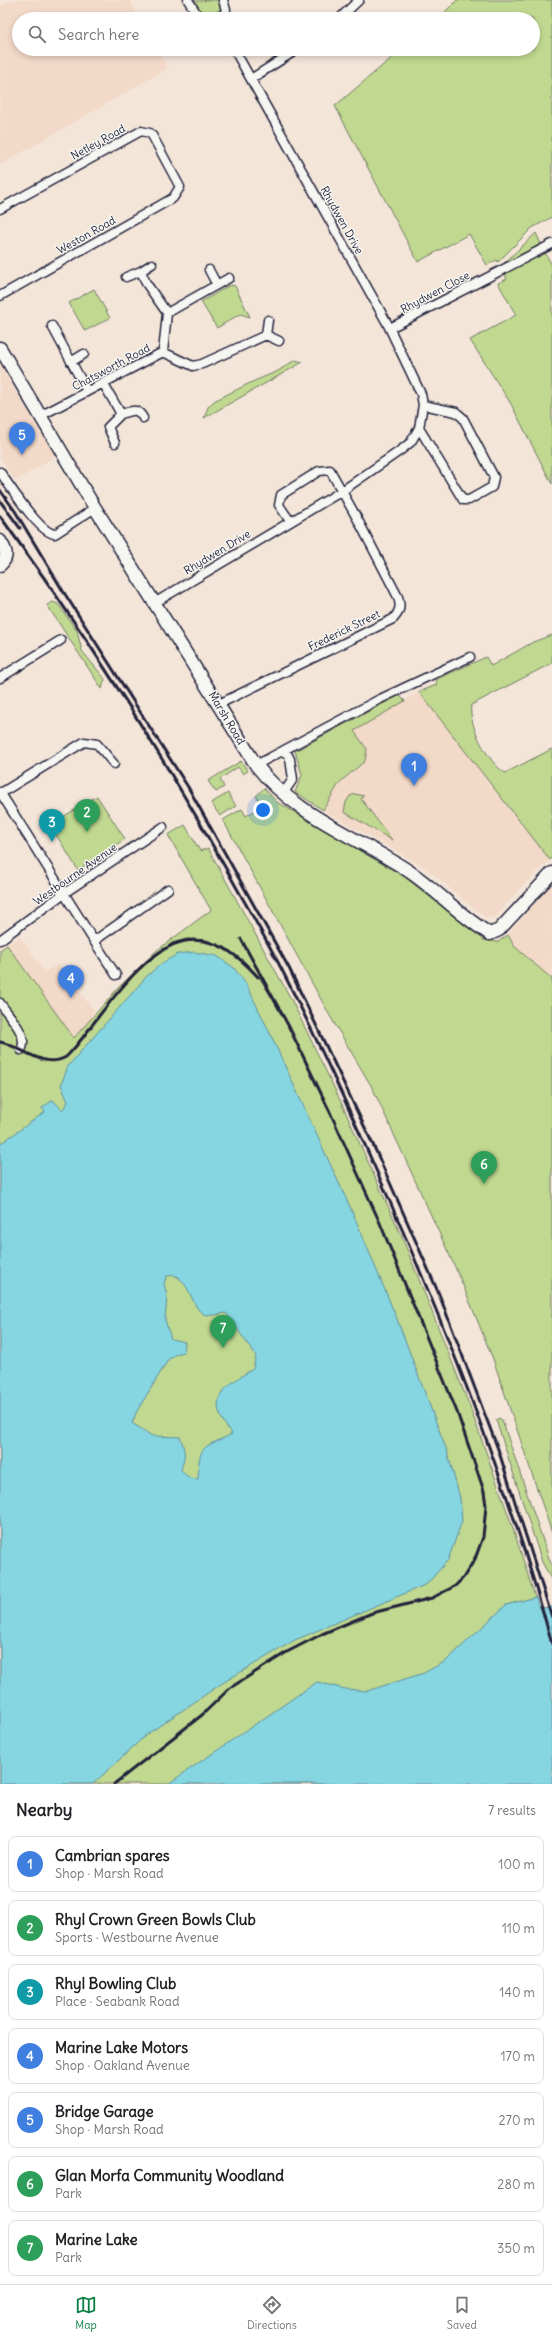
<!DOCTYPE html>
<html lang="en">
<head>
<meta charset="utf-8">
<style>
	body { margin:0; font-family:Delius,sans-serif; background:#f2f2f2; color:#202124 }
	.you { position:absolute; left:263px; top:810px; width:14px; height:14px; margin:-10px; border:3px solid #fff; border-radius:50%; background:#1a73e8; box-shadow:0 0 0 6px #1a73e833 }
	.badge { display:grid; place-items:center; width:26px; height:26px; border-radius:50%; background:#0b8043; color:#fff; font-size:13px; font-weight:700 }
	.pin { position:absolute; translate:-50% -33px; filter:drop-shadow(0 1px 2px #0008) }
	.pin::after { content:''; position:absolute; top:21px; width:14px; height:12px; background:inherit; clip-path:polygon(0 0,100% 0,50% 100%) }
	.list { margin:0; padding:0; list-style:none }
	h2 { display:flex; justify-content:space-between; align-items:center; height:52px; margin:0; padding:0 16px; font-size:17px }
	h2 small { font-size:13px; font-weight:400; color:#757577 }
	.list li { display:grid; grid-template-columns:26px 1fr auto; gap:12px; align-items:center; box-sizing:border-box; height:56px; margin:0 8px 8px; padding:0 8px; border:1px solid #e0e0e0; border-radius:8px }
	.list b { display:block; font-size:15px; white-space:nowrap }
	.list p { margin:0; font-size:13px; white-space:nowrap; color:#757577 }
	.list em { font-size:13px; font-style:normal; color:#757577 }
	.icon { flex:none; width:22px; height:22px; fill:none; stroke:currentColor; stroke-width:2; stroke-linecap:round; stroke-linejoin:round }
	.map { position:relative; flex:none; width:552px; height:1784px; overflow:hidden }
	.search { position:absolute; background:#fff; box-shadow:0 2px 6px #0003; left:12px; right:12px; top:12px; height:44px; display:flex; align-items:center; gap:10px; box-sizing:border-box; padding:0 14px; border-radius:22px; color:#757577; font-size:15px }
	.sheet { height:500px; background:#fff }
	nav { display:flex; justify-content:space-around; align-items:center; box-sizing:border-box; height:56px; border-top:1px solid #e0e0e0; background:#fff; font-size:11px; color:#757577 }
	nav a { display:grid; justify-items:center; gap:2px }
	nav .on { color:#0b8043 }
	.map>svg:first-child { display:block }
	.built { fill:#f2d9c8 }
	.green { fill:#c0d88f; stroke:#717d65 }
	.water { fill:#86d6e1; stroke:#5e8e9f; fill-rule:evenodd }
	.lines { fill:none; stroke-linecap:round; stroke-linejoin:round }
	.street-casing { stroke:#22223b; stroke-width:11 }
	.secondary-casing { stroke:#22223b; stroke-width:15 }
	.street { stroke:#f6f6f2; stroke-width:8 }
	.secondary { stroke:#f6f6f2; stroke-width:12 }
	.tram { stroke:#22223b; stroke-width:1 }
	.rail { stroke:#22223b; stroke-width:3 }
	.labels { text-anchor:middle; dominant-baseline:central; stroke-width:3; stroke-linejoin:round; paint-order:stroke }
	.street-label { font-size:11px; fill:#22223b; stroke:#f6f6f2 }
</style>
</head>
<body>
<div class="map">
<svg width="552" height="1784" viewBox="0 0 552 1784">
	<rect width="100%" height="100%" fill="#f4e5d9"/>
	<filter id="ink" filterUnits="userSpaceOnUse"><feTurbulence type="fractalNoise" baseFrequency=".025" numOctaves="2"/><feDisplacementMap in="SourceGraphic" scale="8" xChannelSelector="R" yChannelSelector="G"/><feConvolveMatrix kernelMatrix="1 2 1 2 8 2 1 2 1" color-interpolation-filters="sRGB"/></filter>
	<g filter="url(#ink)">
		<path class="built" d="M13 0H129L140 19H19V49H157L168 68 0 165V7Z
			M0 365 55 456 16 481 0 457Z
			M419 692 550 860 524 884 496 917 486 918 424 867 323 810 340 782 365 761 367 749 354 731Z
			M552 882V979L514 946 508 935Z
			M20 937 45 972 59 964 94 1011 96 1015 74 1038 7 945Z"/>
		<path class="green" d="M219 0 221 9 208 17 201 15 194 1Z
			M457 0H552V217L532 228 498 262 497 260 487 265 469 234 418 262 335 106 402 49H533V19H438Z
			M536 233 541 244 502 265Z
			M545 252 552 266V484L511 404 470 340 516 315 498 283 507 279 504 272Z
			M230 285 235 286 250 317 240 314 217 328 201 302Z
			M94 289 110 318 85 331 69 303Z
			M295 360 303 362 204 418 208 407 214 401 252 382 278 371Z
			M53 602 58 604 77 631 82 651 105 679 102 689 47 605Z
			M552 635V663L471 705C468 725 488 762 505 773L552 749V858L550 860 419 692 436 685 437 679 486 657 491 666 533 642Z
			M399 695 405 701 354 731 367 749 365 761 340 782 323 810 295 792 302 775 295 751Z
			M241 761 248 771 243 774 238 767 220 779 224 787 216 792 208 781Z
			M264 788 277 802 405 877 484 940 498 942 508 935 514 946 552 979V1533L493 1359 460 1278 373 1089 330 1016 223 820 242 809 246 816 263 806 256 796Z
			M228 793 236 806 220 816 211 803Z
			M355 794 364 796 361 799 392 840 344 812 346 802 350 796Z
			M97 796 125 839 78 870 50 825Z
			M185 825 200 851 208 848 291 999 340 1100 402 1237 470 1407 513 1528 543 1622 358 1784H0V950L7 945 74 1038 119 987 156 951 211 910 168 835Z
			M498 1418 502 1420 552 1567 551 1579 542 1562 496 1420Z"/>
		<path class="water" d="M194 952 217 956 234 968 246 984 268 1029 355 1218 397 1319 447 1451 460 1498 462 1521 448 1560 427 1584 295 1640 224 1682 146 1735 93 1784H0V1144L45 1112 42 1108 53 1100 62 1110 68 1102 61 1085 68 1066 147 976 162 963 178 954ZM174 1275C193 1284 191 1312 207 1315 212 1316 220 1314 226 1313L256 1356 253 1369C222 1388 204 1399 232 1434 202 1449 199 1443 198 1479 190 1479 185 1476 181 1469 186 1457 185 1449 180 1437L152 1436 132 1423 137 1411 168 1360 176 1354 184 1352 185 1342 171 1339 165 1320 167 1296 164 1283 167 1276Z
			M536 1597 539 1608 552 1607V1784H168L317 1682 345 1689 367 1691 424 1673 446 1661 506 1605Z"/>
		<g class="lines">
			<g class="street-casing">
				<path id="street" d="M188 0 200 19
					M221 19 226 10 223 0
					M339 19 359 0
					M251 79 298 49
					M0 209 141 131 150 133 153 137 180 187 173 198 0 296
					M152 264 141 271 146 283 167 313 163 352
					M209 270 217 285
					M126 277 141 271
					M167 313 229 278
					M52 326 87 391
					M390 328 552 244
					M266 335 279 341
					M71 362 84 354
					M103 383 121 414 108 427 115 443
					M121 414C132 411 137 407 143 418
					M40 416 163 352 193 366 202 364 266 335 268 320
					M419 428 463 500H469L492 487 494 477 463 418 456 412 423 405
					M0 472C10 486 39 533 55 534L95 508
					M156 602 342 491 401 450 411 442 419 428 423 405 421 394 387 323 234 49
					M0 678 61 640
					M219 704 393 619C400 612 401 606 398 597L358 520 330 470 319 471 281 495 279 505 290 521
					M256 765 378 700 470 657
					M0 792 94 941 168 889
					M1 793 84 742 97 744 114 764
					M283 794 293 779 290 759 285 750
					M0 940 63 894 163 827
					M94 941 116 975
					M0 1003C8 1015 30 1036 21 1050"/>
			</g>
			<g class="secondary-casing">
				<path id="secondary" d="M0 348 95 508 256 765C295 816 358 837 410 872 438 891 461 917 490 934L499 930 552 873
					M0 541C6 550 9 557 0 565"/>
			</g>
			<use href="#street" class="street"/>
			<use href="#secondary" class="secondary"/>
			<path class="tram" d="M0 1042C22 1046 43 1070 66 1057L120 989 140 969 172 943 187 939 206 940 225 947 245 962 260 978 288 1025 330 1112 380 1223 457 1412 480 1478 486 1506 483 1537 479 1548 463 1578 455 1586 432 1598 372 1613 322 1634 287 1652 230 1688 202 1715 114 1784"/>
			<path class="rail" d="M0 490 15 511 63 591 188 787 289 968 376 1151 439 1294 498 1449 552 1617
				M0 501 20 528
				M0 516C83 630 160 750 229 874 247 907 267 940 284 974 322 1049 357 1126 391 1204 454 1347 511 1493 552 1644
				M0 1042C22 1046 43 1070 66 1057 80 1044 90 1027 102 1012 149 952 193 904 258 977
				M114 1784 202 1715 230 1688 287 1652 322 1634 372 1613 432 1598 455 1586 463 1578 475 1559 483 1537 486 1506 484 1491 457 1412 380 1223 330 1112 288 1025 241 939"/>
		</g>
	</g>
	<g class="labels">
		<g class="street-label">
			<text transform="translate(98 142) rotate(-29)">Netley Road</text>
			<text transform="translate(342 220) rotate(61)">Rhydwen Drive</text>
			<text transform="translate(86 235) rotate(-29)">Weston Road</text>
			<text transform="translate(435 292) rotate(-28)">Rhydwen Close</text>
			<text transform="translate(111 367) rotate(-28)">Chatsworth Road</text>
			<text transform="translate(217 552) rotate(-31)">Rhydwen Drive</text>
			<text transform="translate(344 630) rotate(-26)">Frederick Street</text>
			<text transform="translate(227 718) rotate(59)">Marsh Road</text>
			<text transform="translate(75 874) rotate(-35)">Westbourne Avenue</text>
		</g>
	</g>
</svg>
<div class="you"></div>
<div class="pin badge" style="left:414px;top:786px;background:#3f7fe0">1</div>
<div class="pin badge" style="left:87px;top:832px;background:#2e9e5b">2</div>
<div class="pin badge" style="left:52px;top:842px;background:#0f9aa8">3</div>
<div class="pin badge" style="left:71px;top:998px;background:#3f7fe0">4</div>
<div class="pin badge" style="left:22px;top:455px;background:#3f7fe0">5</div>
<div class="pin badge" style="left:484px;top:1184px;background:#2e9e5b">6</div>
<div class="pin badge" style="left:223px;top:1348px;background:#2e9e5b">7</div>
<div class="search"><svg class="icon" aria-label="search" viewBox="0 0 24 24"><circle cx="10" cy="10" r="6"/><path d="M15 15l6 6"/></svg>Search here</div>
</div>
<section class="sheet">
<h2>Nearby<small>7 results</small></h2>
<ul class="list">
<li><span class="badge" style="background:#3f7fe0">1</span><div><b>Cambrian spares</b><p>Shop · Marsh Road</p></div><em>100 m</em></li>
<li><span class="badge" style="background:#2e9e5b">2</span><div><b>Rhyl Crown Green Bowls Club</b><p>Sports · Westbourne Avenue</p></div><em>110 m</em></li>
<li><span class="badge" style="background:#0f9aa8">3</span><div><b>Rhyl Bowling Club</b><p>Place · Seabank Road</p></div><em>140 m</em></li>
<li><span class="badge" style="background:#3f7fe0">4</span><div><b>Marine Lake Motors</b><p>Shop · Oakland Avenue</p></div><em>170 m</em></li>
<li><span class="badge" style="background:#3f7fe0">5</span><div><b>Bridge Garage</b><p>Shop · Marsh Road</p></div><em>270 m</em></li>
<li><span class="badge" style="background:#2e9e5b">6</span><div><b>Glan Morfa Community Woodland</b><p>Park</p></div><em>280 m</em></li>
<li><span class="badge" style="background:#2e9e5b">7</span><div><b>Marine Lake</b><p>Park</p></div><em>350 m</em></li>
</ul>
</section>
<nav>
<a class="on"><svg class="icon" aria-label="map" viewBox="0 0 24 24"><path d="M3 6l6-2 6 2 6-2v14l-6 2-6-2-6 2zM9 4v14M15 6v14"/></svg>Map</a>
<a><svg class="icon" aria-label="directions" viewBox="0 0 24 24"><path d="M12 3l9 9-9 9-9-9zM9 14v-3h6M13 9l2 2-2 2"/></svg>Directions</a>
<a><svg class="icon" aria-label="saved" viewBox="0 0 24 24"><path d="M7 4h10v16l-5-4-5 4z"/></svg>Saved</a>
</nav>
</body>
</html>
